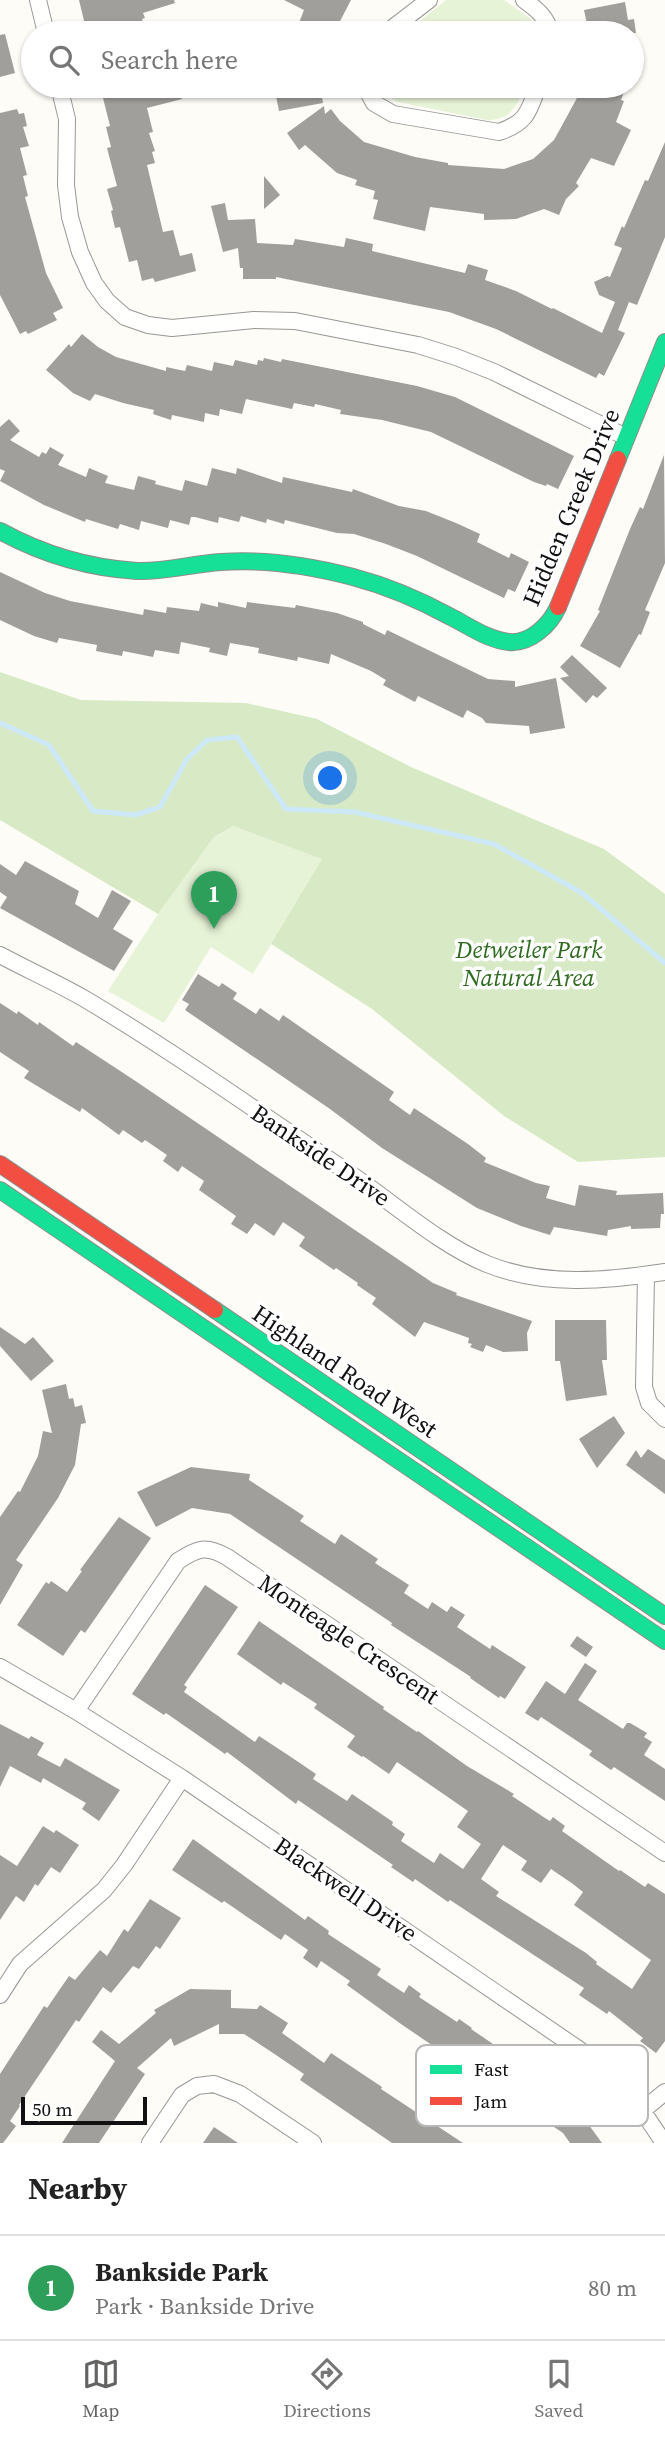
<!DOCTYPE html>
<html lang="en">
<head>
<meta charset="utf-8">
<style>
	body { margin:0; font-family:"Source Serif 4",serif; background:#f2f2f2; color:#222 }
	.scale { position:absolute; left:21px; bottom:18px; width:126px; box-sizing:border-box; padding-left:7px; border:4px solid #111; border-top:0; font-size:19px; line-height:24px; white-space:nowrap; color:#111; -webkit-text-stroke:5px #fff; paint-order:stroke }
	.you { position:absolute; left:331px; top:779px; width:24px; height:24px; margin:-18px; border:5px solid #fff; border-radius:50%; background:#1a73e8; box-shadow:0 0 0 10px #1a73e833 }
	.badge { display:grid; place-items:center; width:46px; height:46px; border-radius:50%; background:#646362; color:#fff; font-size:23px; font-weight:700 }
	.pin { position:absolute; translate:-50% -58px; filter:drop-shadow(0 2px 4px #0008) }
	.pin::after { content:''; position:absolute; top:37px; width:24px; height:21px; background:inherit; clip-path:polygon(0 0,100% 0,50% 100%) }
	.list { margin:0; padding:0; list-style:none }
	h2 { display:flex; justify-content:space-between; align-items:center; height:91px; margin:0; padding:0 28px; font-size:30px }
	h2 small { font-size:23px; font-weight:400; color:#767676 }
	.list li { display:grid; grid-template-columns:46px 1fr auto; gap:21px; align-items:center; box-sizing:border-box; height:105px; padding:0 28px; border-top:2px solid #e0e0e0 }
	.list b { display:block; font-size:26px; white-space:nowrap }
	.list p { margin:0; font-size:23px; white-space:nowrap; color:#767676 }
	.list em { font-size:23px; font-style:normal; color:#767676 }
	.icon { flex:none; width:38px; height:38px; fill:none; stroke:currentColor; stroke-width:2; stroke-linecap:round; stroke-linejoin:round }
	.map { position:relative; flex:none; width:665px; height:2143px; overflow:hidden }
	.search { position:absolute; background:#fff; box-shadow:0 2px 5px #0004; left:21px; right:21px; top:21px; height:77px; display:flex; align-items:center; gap:18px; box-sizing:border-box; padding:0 24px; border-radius:38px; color:#767676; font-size:26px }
	.sheet { height:196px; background:#fff }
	nav { display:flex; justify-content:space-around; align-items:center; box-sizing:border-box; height:98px; border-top:2px solid #e0e0e0; background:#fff; font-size:19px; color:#767676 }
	nav a { display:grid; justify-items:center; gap:4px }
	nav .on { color:#646362 }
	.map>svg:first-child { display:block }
	.green { fill:#e7f3d7 }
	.forest { fill:#d8eac5 }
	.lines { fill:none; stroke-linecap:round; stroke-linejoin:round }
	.stream { stroke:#cde8f7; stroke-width:5 }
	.building { fill:#a19f9c; fill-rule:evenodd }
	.street-casing { stroke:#979795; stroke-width:18 }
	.fast-casing { stroke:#8e8d8b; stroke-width:18 }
	.jam-casing { stroke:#8e8d8b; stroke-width:18 }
	.street { stroke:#fffffe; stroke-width:16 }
	.fast { stroke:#16e098; stroke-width:16 }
	.jam { stroke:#f24e42; stroke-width:16 }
	.labels { text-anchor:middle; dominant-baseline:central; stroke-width:7; stroke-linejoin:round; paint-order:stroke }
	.street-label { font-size:24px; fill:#111; stroke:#fff }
	.park-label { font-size:24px; font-style:italic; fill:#2f6b1f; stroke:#fff }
	.key { fill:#fff; stroke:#b8b8b8; stroke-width:2 }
	.key-label { font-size:19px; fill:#111 }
</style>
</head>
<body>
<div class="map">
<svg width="665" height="2143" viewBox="0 0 665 2143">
	<rect width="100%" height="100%" fill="#fdfcf7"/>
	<path class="green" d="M446 0H504L531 19 539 33H405Z
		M379 86H525C517 106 511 120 487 120L398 102 382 92Z
		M233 826 323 859 253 974 211 947 164 1023 108 991 158 914 214 837Z"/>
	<path class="forest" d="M0 672 81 700 246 703 317 719 411 767 604 849 665 894V1157L578 1162 504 1116 372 1009 271 944 322 859 233 826 214 837 158 914 0 820Z"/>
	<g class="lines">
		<path class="stream" d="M0 723 49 745 93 811 135 815 160 807 187 759 207 740 237 737 286 809 355 812 494 844 582 893 665 963"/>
	</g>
	<path class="building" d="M79 0H174L175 3 143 13 145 18 142 19 145 31 137 33H87Z
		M284 0H351L336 29 333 27 331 33H295L304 10Z
		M625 2 628 20 634 19 636 33H589L584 10Z
		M5 34 15 73 0 77V35Z
		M100 86H181L182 99 147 108 153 132 149 133 155 151 152 152 155 163 147 165 163 232 173 230 180 256 192 253 196 271 155 282 153 278 142 281 137 260 129 262 120 227 115 228 111 211 113 210 107 189 117 186 107 148 111 147 106 127 110 126Z
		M300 86H320L323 103 279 111 275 91Z
		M578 86H626L621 100 624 101 616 122 631 130 614 166 591 158 576 183 579 186 566 199 559 215 544 209 516 219 484 220V214L430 207 425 231 373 219 378 200 373 199 375 191 355 185 357 180 337 173 305 145 299 150 287 133 324 106 325 114 331 109 340 121 364 142 415 157 448 163V165L504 169 533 159 554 140 577 98 574 97Z
		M17 109 19 114 24 113 27 126 23 127 29 146 20 148 27 175 23 176 28 196 25 197 46 273 63 308 53 313 57 320 28 334 26 331 20 334 0 295V113Z
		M665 142V237L637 305 629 302 618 330 625 333 604 376 599 373 596 378 496 329 449 312 276 277V279H243V268H240L238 248 223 252 211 206 225 203 228 220 255 219 257 243 293 245 295 239 344 247 346 238 373 244 372 251 465 273 468 264 488 270 485 280 516 291 552 309 553 308 602 333 615 302 599 295 594 282 607 276 610 277 622 248 614 245 622 226 624 228 645 180 648 181Z
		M264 176 280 195 264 209Z
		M82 334 98 347 116 357 166 371V367L185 371 187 365 212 371 214 362 233 366 235 360 257 365 258 360 263 361 264 358 281 362 282 359 417 386 455 397 574 456 558 489 547 484 546 486 534 482 431 432 382 420 340 414 341 410 315 404 314 407 294 403 292 409 246 399 242 414 220 409 219 416 205 413 204 422 172 415 171 420 153 414 154 410 123 403 95 394 90 401 73 393 46 370 69 344 71 347Z
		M9 419 20 431 10 440 39 457 42 452 46 454 50 447 64 455 58 465 86 477 89 468 108 476 105 483 134 490 138 476 156 481 155 484 182 491 185 480 207 486 212 468 236 474 237 468 282 483 283 477 352 492 353 489 399 506 426 511 456 523 480 534 477 542 509 558 511 553 529 562 515 592 508 589 504 598 417 556 386 544 354 534 337 533 285 520 284 524 267 519 266 523 241 516 239 522 219 517 218 523 195 517H191L189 525 170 520 168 528 141 521 139 530 120 524 118 529 86 519 85 522 44 505 0 481 5 471 0 469V427Z
		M664 455 665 563 645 610 650 612 641 635 639 634 620 668 580 646 600 611 598 610 630 529 640 507 643 509Z
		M0 572 45 593 70 601 143 615 144 609 166 613 167 607 199 611 201 603 218 607V602L246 608 247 602 295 608 296 605 337 613 363 622V624L385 635 387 630 488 679 515 681V687L556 678 565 728 530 734 529 726 486 723 482 718 467 710 463 718 418 696 415 702 383 685 386 680 371 671 331 654 329 664 298 657 297 661 258 653 259 648 230 643 227 656 209 652 210 648 181 642 179 654 155 650 153 657 123 651 122 656 96 651 97 645 59 638 57 643 34 636 0 620Z
		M572 655 607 688 597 698 593 695 586 703 560 678 569 676 560 667Z
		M25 861 79 891 75 904 98 918 112 890 131 901 113 929 133 941 114 971 0 908 7 897 0 892V864L16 875Z
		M198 974 219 987 222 983 237 993 233 999 256 1014 260 1008 279 1021 283 1015 394 1092 389 1100 410 1115 414 1108 468 1144 486 1158 484 1162 536 1183 550 1186 546 1198 575 1206 579 1185 617 1191 616 1195 663 1193 664 1214H661L660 1228 631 1229V1226L608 1230 607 1236 554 1227 550 1235 521 1226 477 1208 382 1148 330 1109 185 1010 189 1004 182 1000Z
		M0 1003 17 1014 18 1011 38 1025 39 1022 73 1046 76 1042 134 1080 433 1283 457 1293 456 1295 532 1321 527 1333 528 1351 503 1352 486 1345 483 1352 470 1347 472 1344 468 1343 469 1338 424 1322 415 1337 372 1304 376 1298 357 1285 358 1283 336 1268 334 1270 299 1246 305 1237 283 1222 274 1236 255 1223 247 1234 231 1224 236 1216 199 1190 204 1181 182 1166 178 1172 163 1161 167 1155 145 1140 142 1143 123 1130 119 1135 82 1108 80 1112 24 1078 29 1071 0 1052Z
		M555 1320H606L607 1360H602L607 1395 566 1401 560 1361H555Z
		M0 1327 25 1344 33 1337 54 1361 31 1381 0 1346Z
		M66 1384 69 1399 73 1398 75 1407 82 1405 86 1423 81 1424 75 1465 58 1498 16 1560 23 1565 0 1605V1517L18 1491 20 1492 38 1456 43 1431 52 1433 42 1390Z
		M614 1416 625 1433 597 1468 579 1439Z
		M648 1449 665 1460V1494L626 1465 636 1450 641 1458Z
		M191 1467 250 1474 249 1480 304 1516 300 1521 335 1544 341 1534 378 1559 375 1563 409 1585 404 1593 428 1609 432 1602 447 1612 451 1606 465 1615 457 1627 490 1649 492 1645 526 1667 505 1699 500 1696 499 1698 470 1678 471 1677 391 1625 392 1623 230 1514 192 1508 156 1527 137 1492Z
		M119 1517 151 1538 85 1633 81 1630 63 1656 17 1625 46 1582 49 1584 51 1581 67 1592 82 1571 80 1570Z
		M205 1585 238 1607 184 1685 187 1687 184 1692 255 1742 259 1736 291 1757 316 1774 313 1779 347 1801 352 1794 393 1822 392 1825 405 1834 401 1841 434 1863 440 1853 463 1869 481 1844 457 1827 468 1811 397 1762 389 1774 363 1756 362 1757 347 1747 355 1736 314 1708 317 1704 283 1682 281 1685 237 1654 259 1621 384 1707 383 1709 417 1732 418 1731 467 1766 514 1794 512 1796 545 1818 550 1821 553 1817 565 1826 562 1831 619 1871 620 1870 645 1887 648 1883 665 1894V2041L656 2053 640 2041 643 2038 609 2011 607 2014 579 1995 584 1988 450 1900 448 1902 415 1879 413 1882 391 1867 393 1865 298 1800 296 1804 227 1752 225 1754 166 1713 164 1715 132 1694ZM503 1845 527 1861 521 1870 541 1883 551 1869 573 1884 583 1892 574 1905 651 1960 632 1989 596 1964 597 1962 586 1953 496 1896 499 1892 481 1879Z
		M577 1636 593 1647 586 1657 570 1646Z
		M585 1663 597 1671 578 1700 623 1729 627 1723H630L647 1733 644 1737 652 1742 644 1755 665 1769V1801L614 1767 611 1770 589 1755 592 1751 541 1717 538 1721 525 1713 546 1681 565 1694Z
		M0 1724 29 1739 31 1736 44 1743 37 1755 60 1767 65 1758 120 1790 99 1821 82 1809 86 1803 43 1778 41 1783 10 1766 0 1787Z
		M43 1826 54 1833 56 1830 79 1845 60 1873 51 1867 38 1886 35 1884 24 1902 16 1896 0 1920V1855L17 1866Z
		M193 1839 305 1920 308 1916 329 1931 328 1934 381 1969 377 1975 404 1993 409 1985 421 1994 419 1997 457 2022 459 2019 472 2028 471 2029 515 2059 514 2061 553 2087 554 2084 567 2092 560 2103 586 2121 602 2143H570L563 2133 503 2093 507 2086 469 2060 464 2067 401 2024 347 1985 350 1981 321 1961 317 1968 303 1958 308 1950 285 1934 281 1940 224 1901 222 1903 172 1870Z
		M150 1899 181 1918 160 1949 156 1946 139 1969 133 1966 111 1993 103 1987 79 2022 76 2020 19 2105 20 2106 10 2121 16 2126 3 2143H0V2074L44 2006 47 2008 69 1976 75 1980 100 1950 107 1956 124 1929 128 1932Z
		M190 1989 231 1990V2008L257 2009 260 2005 288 2023 282 2033 324 2063 331 2053 382 2087 381 2089 463 2143H392L300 2080 304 2074 270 2051 244 2034H219V2024L174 2046 171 2038 137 2068 145 2074 99 2143H62L115 2061 92 2042 101 2030 119 2044 156 2013 154 2010Z
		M214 2127 238 2143H203Z"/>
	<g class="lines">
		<g class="street-casing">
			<path id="street" d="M38 0 46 33
				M524 0C538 10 546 17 551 33
				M386 33 429 0
				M59 86 67 119 66 185 70 217 80 252 94 283 107 301 125 317 148 325 172 328 254 320 295 321 418 345 456 357 494 372 626 437
				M365 86 374 103 393 114 499 132C527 123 529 111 538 86
				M0 955C28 970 57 983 85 999 174 1052 259 1113 346 1171 390 1200 438 1244 487 1264 543 1287 607 1281 665 1272
				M646 1275 644 1387 649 1403 665 1419
				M0 1667 76 1711 182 1778 609 2070 629 2091 664 2143
				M76 1711 178 1561C198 1548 206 1545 227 1557L665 1853
				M0 1995 20 1964 104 1890 124 1865 182 1778
				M643 2110 665 2092
				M150 2143 182 2095 197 2086 214 2084 240 2094 313 2143"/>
		</g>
		<g class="fast-casing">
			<path id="fast" d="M618 459 665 342
				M0 531C42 554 88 568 137 571 165 572 192 564 221 562 264 559 311 566 353 577 387 586 420 600 451 617 469 626 488 640 509 642 530 644 550 625 558 607
				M0 1190 665 1641
				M215 1310 665 1616"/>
		</g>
		<g class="jam-casing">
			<path id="jam" d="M558 607 618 459
				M0 1164 215 1310"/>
		</g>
		<use href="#street" class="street"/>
		<use href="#fast" class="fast"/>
		<use href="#jam" class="jam"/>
	</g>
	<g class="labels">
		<g class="street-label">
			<text transform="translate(571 507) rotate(-67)">Hidden Creek Drive</text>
			<text transform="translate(321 1155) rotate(34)">Bankside Drive</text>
			<text transform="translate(345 1371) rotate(34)">Highland Road West</text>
			<text transform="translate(349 1639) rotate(34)">Monteagle Crescent</text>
			<text transform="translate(346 1889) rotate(34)">Blackwell Drive</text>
		</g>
		<g class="park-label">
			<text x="529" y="949">Detweiler Park<tspan x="529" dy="28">Natural Area</tspan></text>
		</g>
	</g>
	<rect x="416" y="2045" width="232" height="81" rx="10" class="key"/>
	<rect x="430" y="2065" width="32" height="9" fill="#16e098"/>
	<rect x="430" y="2097" width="32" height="8" fill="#f24e42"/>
	<g class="key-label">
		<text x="474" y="2076">Fast</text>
		<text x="474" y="2108">Jam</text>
	</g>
</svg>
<div class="scale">50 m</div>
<div class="you"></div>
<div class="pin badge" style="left:214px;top:929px;background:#2e9e5b">1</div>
<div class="search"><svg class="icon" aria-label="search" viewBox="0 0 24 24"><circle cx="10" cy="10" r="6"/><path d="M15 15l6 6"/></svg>Search here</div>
</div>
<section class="sheet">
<h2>Nearby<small></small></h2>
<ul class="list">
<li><span class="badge" style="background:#2e9e5b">1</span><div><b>Bankside Park</b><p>Park · Bankside Drive</p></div><em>80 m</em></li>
</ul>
</section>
<nav>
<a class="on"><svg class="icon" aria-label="map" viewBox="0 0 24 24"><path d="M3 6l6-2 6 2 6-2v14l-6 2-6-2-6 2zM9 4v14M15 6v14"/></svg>Map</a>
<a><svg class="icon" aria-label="directions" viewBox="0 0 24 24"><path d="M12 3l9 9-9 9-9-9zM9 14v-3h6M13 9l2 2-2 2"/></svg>Directions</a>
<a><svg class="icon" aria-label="saved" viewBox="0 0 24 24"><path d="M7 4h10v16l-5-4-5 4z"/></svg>Saved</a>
</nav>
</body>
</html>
